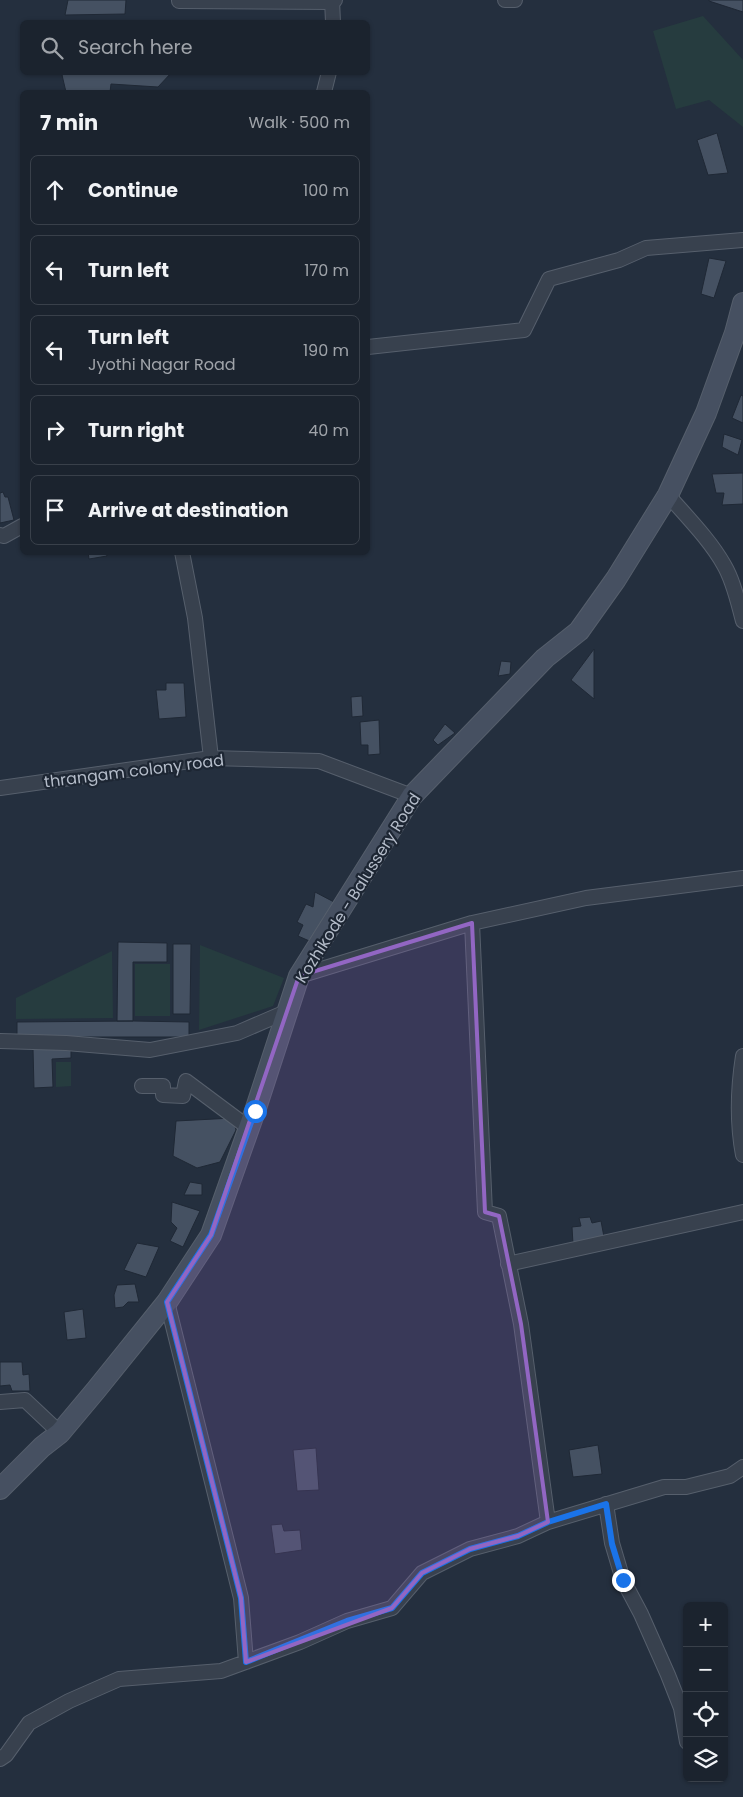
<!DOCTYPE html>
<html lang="en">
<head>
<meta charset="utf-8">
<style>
	body { margin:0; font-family:Poppins,sans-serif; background:#242b36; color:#f1f3f6 }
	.controls { position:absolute; right:15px; bottom:15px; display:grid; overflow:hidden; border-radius:8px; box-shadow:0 1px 4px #0004 }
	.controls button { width:45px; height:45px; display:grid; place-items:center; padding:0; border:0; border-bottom:1px solid #39404a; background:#1b232e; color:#f1f3f6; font:25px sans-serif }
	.stop { position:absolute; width:15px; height:15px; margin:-11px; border:4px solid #1a73e8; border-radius:50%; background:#fff }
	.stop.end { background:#1a73e8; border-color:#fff; box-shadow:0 1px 5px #0008 }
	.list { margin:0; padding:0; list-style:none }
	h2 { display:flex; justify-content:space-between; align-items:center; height:65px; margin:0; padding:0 20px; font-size:21px }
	h2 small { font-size:16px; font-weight:400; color:#a0a4aa }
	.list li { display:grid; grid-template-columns:32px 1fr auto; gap:15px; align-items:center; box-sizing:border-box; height:70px; margin:0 10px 10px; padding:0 10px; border:1px solid #39404a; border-radius:8px }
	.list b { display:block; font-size:19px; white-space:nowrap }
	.list p { margin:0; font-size:16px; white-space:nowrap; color:#a0a4aa }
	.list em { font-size:16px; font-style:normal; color:#a0a4aa }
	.icon { flex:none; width:28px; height:28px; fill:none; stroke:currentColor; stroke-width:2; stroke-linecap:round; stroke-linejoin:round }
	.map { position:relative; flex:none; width:743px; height:1797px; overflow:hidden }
	.search { position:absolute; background:#1b232e; box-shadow:0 1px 4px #0004; left:20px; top:20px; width:350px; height:55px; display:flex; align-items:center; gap:12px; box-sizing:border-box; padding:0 18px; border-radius:8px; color:#a0a4aa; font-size:19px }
	.panel { position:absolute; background:#1b232e; box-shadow:0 1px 4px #0004; left:20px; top:90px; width:350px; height:465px; border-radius:8px }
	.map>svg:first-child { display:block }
	.green { fill:#263c3f }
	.building { fill:#455162; stroke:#1f2835 }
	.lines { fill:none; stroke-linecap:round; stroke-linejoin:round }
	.street-casing { stroke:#565f6c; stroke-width:16 }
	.secondary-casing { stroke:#565f6c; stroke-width:22 }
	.street { stroke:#38414e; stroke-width:14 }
	.secondary { stroke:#465061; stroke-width:20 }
	.route { stroke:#1a73e8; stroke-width:6 }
	.marked { fill:#9266c3; fill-opacity:0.2; stroke:#9266c3; stroke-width:4; stroke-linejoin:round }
	.labels { text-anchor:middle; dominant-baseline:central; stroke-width:4.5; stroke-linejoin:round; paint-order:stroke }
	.street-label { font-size:16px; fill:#b4bcc9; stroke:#1d2633 }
</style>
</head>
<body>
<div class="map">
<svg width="743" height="1797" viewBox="0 0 743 1797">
	<rect width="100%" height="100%" fill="#242f3e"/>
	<path class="green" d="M703 16 743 60V127L709 100 676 109 653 31Z
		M200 945 284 978 273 1006 199 1030Z
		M112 951 113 1018 16 1019V998Z
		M135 964H170V1016H135Z
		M56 1062H71V1086L56 1087Z"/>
	<path class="building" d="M68 0H126L125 14 65 15Z
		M709 0H743V12L709 1Z
		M71 72H172L158 87 111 84 110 92H66L62 75Z
		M717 133 728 173 708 175 697 140Z
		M709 258 726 261 714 298 701 294Z
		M741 395 743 396V423L732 418Z
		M724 434 742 440 738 455 722 447Z
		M743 473V504L722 505 724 493H716L712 474Z
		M3 492 5 497H8L14 520 0 523V493Z
		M88 552H106L107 556 89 559Z
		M594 649V699L571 680Z
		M501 661 511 662 510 674 498 676Z
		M166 683H184L186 717 159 719 156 690H166Z
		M362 696 363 716 352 717 351 697Z
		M379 720 380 754 368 755V745H361L360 722Z
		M445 724 455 733 438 745 433 740Z
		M315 892 334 902 314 943 298 936 303 925 297 922 306 904 313 907Z
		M118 942 167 943V962H133V1021H117Z
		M173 944H191L190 1014H173Z
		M133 1021 189 1022V1037H17V1022Z
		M71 1048V1058L52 1059 53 1087 34 1088 33 1049Z
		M233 1118 236 1130 220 1162 197 1168 173 1156 176 1121Z
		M190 1182 202 1184V1195H184Z
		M172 1202 200 1211 183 1247 170 1241 177 1228 171 1222Z
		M590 1217 592 1223 601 1221 604 1237 573 1244 572 1227 581 1226 579 1218Z
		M137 1243 159 1247 146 1277 124 1270Z
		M135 1284 139 1302H128L123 1307 115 1308 114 1295 117 1285Z
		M83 1309 86 1338 67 1340 64 1312Z
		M0 1362H22L23 1375 29 1374 30 1391H12L10 1385 0 1386Z
		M598 1445 602 1474 573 1477 569 1450Z
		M316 1448 319 1490 297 1491 293 1450Z
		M282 1524 284 1531 300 1530 302 1550 275 1554 271 1525Z"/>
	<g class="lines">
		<g class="street-casing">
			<path id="street" d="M332 0 333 22
				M505 0H515
				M179 1 333 2 335 0
				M324 92 329 72
				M368 347 524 330 549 279 619 260 646 248 743 240
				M668 495C687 517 710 540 724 565 734 582 738 603 743 621
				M0 535 4 536 22 526
				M182 552 195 618 211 758
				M0 788 211 758 319 761 412 796
				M472 923 586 898 743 878
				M299 976 472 923 485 1212 499 1216 521 1324 548 1522
				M0 1041 66 1043 150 1050 237 1033 288 1011
				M743 1056C738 1088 737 1123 743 1155
				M142 1086H163V1095L183 1096 186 1081 249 1128
				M508 1264 743 1212
				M167 1302 241 1598 246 1662
				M0 1402 25 1400 60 1433
				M606 1504 612 1543 623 1580 641 1614 668 1675 681 1708 687 1742
				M0 1759 6 1755 29 1723 69 1701 119 1679 221 1671 300 1642 347 1621 392 1608 422 1573 470 1549 518 1536 548 1522 664 1487H686L730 1476 743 1467"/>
		</g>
		<g class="secondary-casing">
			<path id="secondary" d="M0 1489 42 1447 60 1433 96 1390 167 1302 211 1235 255 1111 299 976 412 796 545 658 579 631 616 579 668 495 706 413 735 333 743 303"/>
		</g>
		<use href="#street" class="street"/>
		<use href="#secondary" class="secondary"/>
	</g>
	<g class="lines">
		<path class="route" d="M255 1111 211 1235 167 1302 241 1598 246 1662 347 1621 392 1608 422 1573 470 1549 518 1536 548 1522 606 1504 612 1544 623 1580"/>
	</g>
	<path class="marked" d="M472 923 485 1212 499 1216 521 1324 548 1522 518 1536 470 1549 422 1573 392 1608 246 1662 241 1598 167 1302 211 1235 299 976Z"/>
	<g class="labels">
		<g class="street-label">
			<text transform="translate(134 771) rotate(-7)">thrangam colony road</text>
			<text transform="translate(358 888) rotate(-58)">Kozhikode - Balussery Road</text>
		</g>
	</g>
</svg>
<div class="controls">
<button>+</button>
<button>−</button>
<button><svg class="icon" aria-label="locate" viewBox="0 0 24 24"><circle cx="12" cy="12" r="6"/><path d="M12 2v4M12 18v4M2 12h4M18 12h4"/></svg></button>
<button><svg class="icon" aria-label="layers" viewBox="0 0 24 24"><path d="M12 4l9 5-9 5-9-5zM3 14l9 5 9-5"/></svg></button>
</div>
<div class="stop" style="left:255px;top:1111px"></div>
<div class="stop end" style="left:623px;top:1580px"></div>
<div class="search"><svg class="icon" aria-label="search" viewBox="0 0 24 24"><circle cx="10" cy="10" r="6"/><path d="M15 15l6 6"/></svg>Search here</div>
<section class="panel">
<h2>7 min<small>Walk · 500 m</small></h2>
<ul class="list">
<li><svg class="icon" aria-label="ahead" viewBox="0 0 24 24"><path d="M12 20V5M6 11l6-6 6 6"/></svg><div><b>Continue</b></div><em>100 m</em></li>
<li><svg class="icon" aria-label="left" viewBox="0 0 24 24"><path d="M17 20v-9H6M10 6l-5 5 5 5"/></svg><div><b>Turn left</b></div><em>170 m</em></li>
<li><svg class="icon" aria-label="left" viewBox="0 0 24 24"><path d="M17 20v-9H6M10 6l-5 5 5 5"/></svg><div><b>Turn left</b><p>Jyothi Nagar Road</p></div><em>190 m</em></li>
<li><svg class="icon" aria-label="right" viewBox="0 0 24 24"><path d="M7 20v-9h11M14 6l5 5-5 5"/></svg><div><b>Turn right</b></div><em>40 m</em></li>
<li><svg class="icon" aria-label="arrive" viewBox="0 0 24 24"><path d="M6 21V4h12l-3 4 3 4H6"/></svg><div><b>Arrive at destination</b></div></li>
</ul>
</section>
</div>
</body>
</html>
